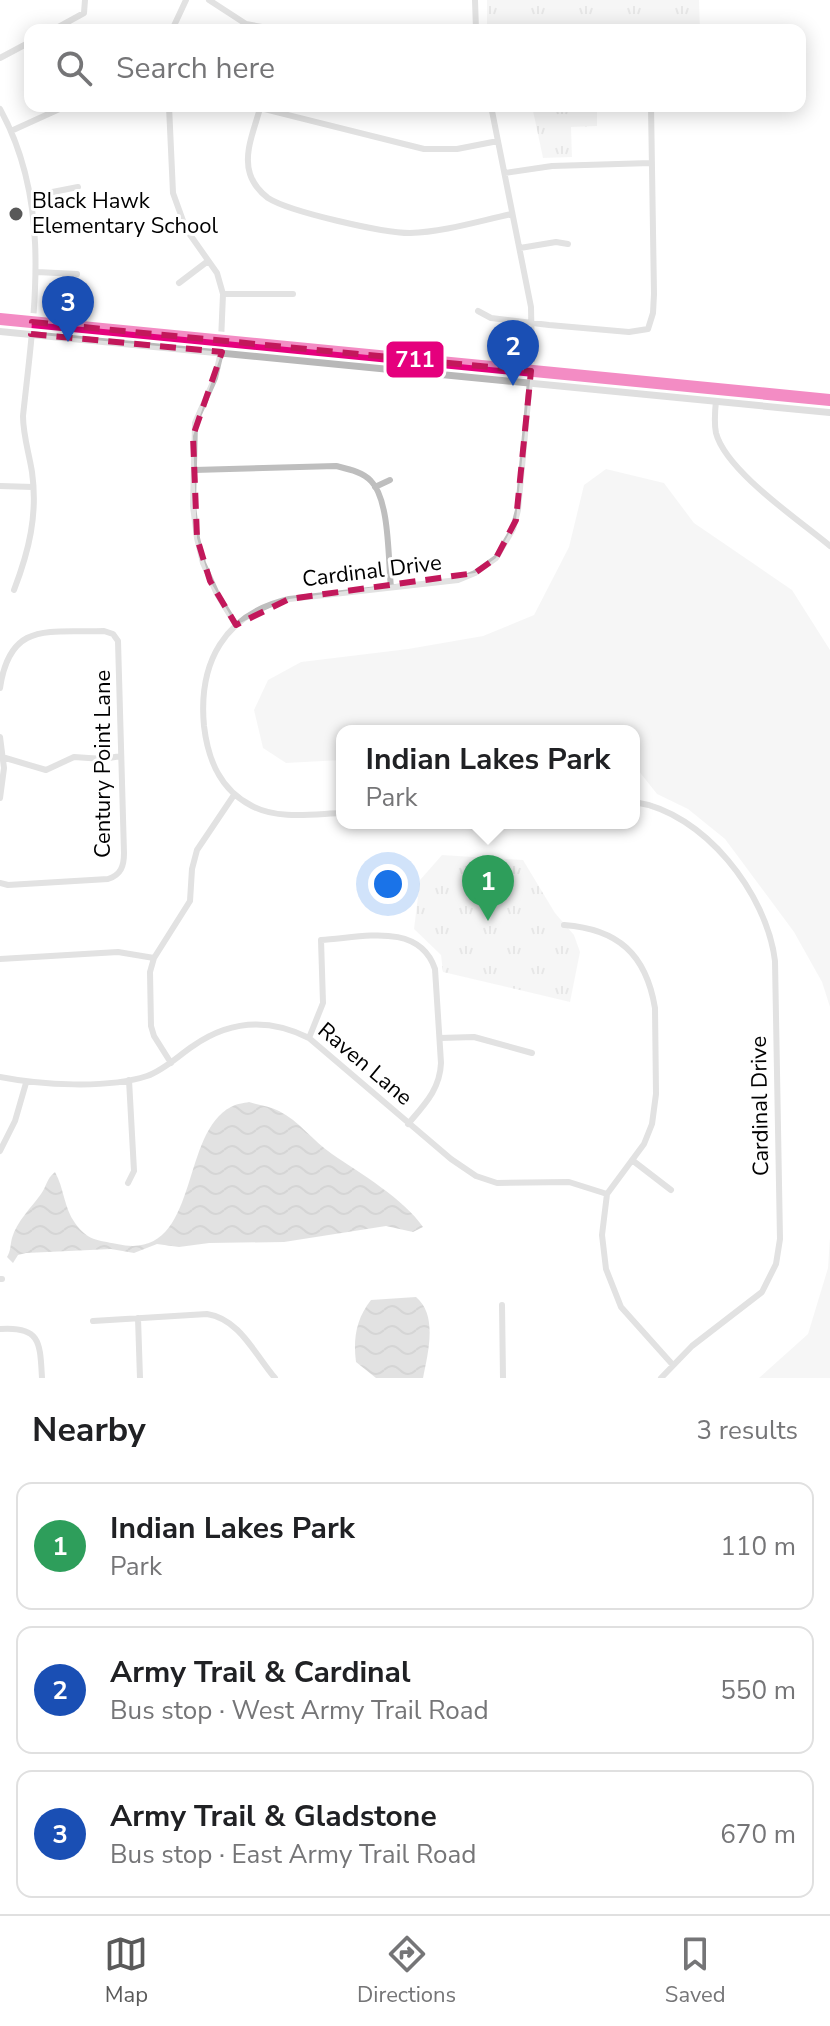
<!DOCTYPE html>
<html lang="en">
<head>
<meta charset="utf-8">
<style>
	body { margin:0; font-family:"Nunito Sans",sans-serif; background:#f2f2f2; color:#202124 }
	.you { position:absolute; left:388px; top:884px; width:28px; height:28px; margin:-20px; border:6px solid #fff; border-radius:50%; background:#1a73e8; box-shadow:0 0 0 12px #1a73e833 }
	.badge { display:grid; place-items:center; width:52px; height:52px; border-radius:50%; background:#595959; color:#fff; font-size:26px; font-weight:700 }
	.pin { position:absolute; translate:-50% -66px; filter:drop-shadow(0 2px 4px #0008) }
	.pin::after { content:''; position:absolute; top:42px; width:28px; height:24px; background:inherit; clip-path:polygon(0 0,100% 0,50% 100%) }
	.popup { position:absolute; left:336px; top:725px; width:304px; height:104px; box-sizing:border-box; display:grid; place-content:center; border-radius:16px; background:#fff; filter:drop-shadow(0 2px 6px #0005); font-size:26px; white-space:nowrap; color:#757577 }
	.popup b { font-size:30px; color:#202124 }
	.popup::after { content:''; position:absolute; left:50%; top:100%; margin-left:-16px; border:16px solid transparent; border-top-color:#fff }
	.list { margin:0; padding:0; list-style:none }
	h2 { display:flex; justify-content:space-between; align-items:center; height:104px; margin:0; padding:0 32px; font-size:34px }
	h2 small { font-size:26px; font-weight:400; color:#757577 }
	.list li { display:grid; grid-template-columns:52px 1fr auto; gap:24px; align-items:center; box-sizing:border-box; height:128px; margin:0 16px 16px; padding:0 16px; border:2px solid #e0e0e0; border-radius:16px }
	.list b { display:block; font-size:30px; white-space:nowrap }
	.list p { margin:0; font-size:26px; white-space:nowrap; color:#757577 }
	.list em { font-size:26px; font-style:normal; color:#757577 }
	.icon { flex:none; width:44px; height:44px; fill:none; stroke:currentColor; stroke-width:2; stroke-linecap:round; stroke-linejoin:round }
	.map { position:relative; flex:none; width:830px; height:1378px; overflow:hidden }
	.search { position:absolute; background:#fff; box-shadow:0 4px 20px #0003; left:24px; right:24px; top:24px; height:88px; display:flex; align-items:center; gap:20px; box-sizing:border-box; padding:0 28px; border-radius:16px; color:#757577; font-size:30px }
	.sheet { height:536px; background:#fff }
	nav { display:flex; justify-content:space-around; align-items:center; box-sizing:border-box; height:112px; border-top:2px solid #e0e0e0; background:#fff; font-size:22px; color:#757577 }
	nav a { display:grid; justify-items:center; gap:4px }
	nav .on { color:#595959 }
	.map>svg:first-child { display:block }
	.grass { fill:#ececec }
	.park { fill:url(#park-tufts) }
	.water { fill:url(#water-waves) }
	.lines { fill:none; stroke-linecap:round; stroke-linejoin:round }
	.street { stroke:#bebebe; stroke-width:6 }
	.secondary { stroke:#b8b8b8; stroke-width:8 }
	.bus-1-casing { stroke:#fff; stroke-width:18 }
	.bus-1 { stroke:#e5007d; stroke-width:12 }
	.marked { fill:none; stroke:#c2185b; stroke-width:6; stroke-dasharray:16 10; stroke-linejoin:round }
	.poi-dot { fill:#595959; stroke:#fff; stroke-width:3 }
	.labels { text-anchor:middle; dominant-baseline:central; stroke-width:6; stroke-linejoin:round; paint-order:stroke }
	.poi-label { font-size:22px; fill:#000; stroke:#fff; text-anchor:start }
	.street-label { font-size:22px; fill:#000; stroke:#fff }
	.line-badge { stroke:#fff; stroke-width:3 }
	.badge-label { font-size:22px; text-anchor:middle; font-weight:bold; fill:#fff }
</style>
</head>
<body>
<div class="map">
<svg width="830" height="1378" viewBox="0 0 830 1378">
	<defs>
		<pattern id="park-tufts" width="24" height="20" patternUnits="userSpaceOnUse" patternTransform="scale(2)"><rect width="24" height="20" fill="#ececec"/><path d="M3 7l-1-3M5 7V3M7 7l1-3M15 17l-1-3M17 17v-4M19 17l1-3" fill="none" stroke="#c9c9c9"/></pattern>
		<pattern id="water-waves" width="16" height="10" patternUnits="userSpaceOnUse" patternTransform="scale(2)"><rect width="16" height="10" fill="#bfbfbf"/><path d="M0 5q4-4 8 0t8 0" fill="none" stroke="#a2a2a2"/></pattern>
	</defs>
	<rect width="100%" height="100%" fill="#fff"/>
	<path class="grass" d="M606 469 664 483 694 523 792 590 830 650V1007L822 982 794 932 725 839 688 809 657 794 634 765V731H342V760L286 763 263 748 254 710 268 680 301 662 408 649 483 636 534 615 569 547 584 485Z
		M830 1237V1378H759L808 1334 828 1268Z"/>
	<path class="park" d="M487 0H699L700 30H487Z
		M532 106H597V126L571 127 572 157 543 158Z
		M442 855 523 860 555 913 574 935 580 952 570 1002 443 972 441 955 414 929 420 880Z"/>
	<path class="water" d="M249 1102C258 1105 270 1106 279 1111 299 1121 313 1141 332 1154 360 1173 404 1199 423 1227L413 1232 386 1226 284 1242 209 1243 179 1247 157 1244 134 1253 111 1249 26 1253 18 1255 13 1263 7 1257C11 1250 10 1246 12 1238 17 1221 31 1208 41 1194 47 1186 46 1179 55 1172 64 1188 64 1208 75 1223 88 1241 97 1240 117 1244 201 1263 178 1134 231 1107 236 1104 244 1103 249 1102Z
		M416 1297C438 1315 428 1353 423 1378H376L356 1362C353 1339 356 1319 371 1300Z"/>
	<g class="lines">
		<path class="street" d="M209 0 246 24 278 30
			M475 0 476 30
			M53 30 84 13 85 0
			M172 30 186 0
			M0 58 30 42
			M169 106 173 193 186 229 217 273 223 294 221 341
			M252 106 424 149H457L498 141
			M260 108C255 128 243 153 250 174 253 183 260 192 268 198 290 212 383 233 410 233 444 232 479 221 512 214
			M0 109C53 205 34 312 23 416 23 435 29 453 32 472 38 514 29 551 14 590
			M11 131 66 106
			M505 173 552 166 651 163
			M32 196 78 187
			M520 248 556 242 568 244
			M37 272 77 274
			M179 283 208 261
			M223 294H293
			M478 311 491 318 549 325 629 332 648 329 653 313 654 294 651 106
			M221 352 215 378 195 423 193 506 197 538 203 563 217 594 236 625
			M717 390C716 404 713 419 716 433 726 471 799 520 830 546
			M194 470 336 466C348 469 363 472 371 481 390 500 388 561 391 587
			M0 486 33 487
			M375 487 390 480
			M0 688C10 620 49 633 104 631L113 634 118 641 124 853C124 866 121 875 108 879L8 885 0 883
			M0 737 4 768 0 798
			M2 757 46 770 74 757 103 759 121 756
			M634 802C704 812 767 894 775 961L780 1239 776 1264 762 1292 692 1346 661 1378
			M342 813C313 814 279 820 252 806 220 790 208 760 204 726 198 663 224 614 289 599L458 580 475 573 496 558 513 529 518 510 532 359 531 307 491 106
			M564 925C618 929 646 954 655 1008L656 1094 652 1124 644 1144 607 1194 602 1235 606 1269 621 1307 672 1364
			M0 959 118 952 154 958
			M309 1038 323 1003 321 940C360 938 419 921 435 969L441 1063C440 1089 425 1104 408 1124
			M440 1038 474 1037 532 1053
			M171 1063 154 1036 151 1026 150 972 154 958 190 901 192 869 197 850 234 795
			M0 1077C40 1085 108 1089 147 1076 164 1070 178 1056 193 1046 230 1020 269 1018 309 1038L451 1159 476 1176 497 1183 569 1182 607 1194
			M0 1151 15 1121 26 1083
			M632 1160 671 1190
			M128 1183 134 1171 129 1080
			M0 1279H2
			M502 1305 503 1378
			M138 1318 140 1378
			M93 1321 207 1314C240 1319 255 1355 275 1378
			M0 1329C41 1326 40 1343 42 1378"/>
		<path class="secondary" d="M0 319 830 400
			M0 331 830 412"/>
		<g class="bus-1-casing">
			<path id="bus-1" d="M0 319 830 400"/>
		</g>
		<use href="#bus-1" class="bus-1"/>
	</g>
	<path d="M0 0H830V1378H0ZM32 322 531 371 516 520 496 558 475 573 289 599 236 625 210 581 197 538 193 436 222 352 31 334Z" fill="#fff" fill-opacity=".55" fill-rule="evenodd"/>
	<path class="marked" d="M32 322 531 371 516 520 496 558 475 573 289 599 236 625 210 581 197 538 193 436 222 352 31 334Z"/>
	<circle class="poi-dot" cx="16" cy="214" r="8"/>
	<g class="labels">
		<g class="poi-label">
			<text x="32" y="201">Black Hawk<tspan x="32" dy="25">Elementary School</tspan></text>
		</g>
		<g class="street-label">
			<text transform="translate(372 571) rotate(-7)">Cardinal Drive</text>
			<text transform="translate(103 764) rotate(-90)">Century Point Lane</text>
			<text transform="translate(365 1064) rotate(40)">Raven Lane</text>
			<text transform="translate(760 1106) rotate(-91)">Cardinal Drive</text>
		</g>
	</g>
	<rect class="line-badge" x="385" y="340" width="60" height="39" rx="8" fill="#e5007d"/>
	<g class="badge-label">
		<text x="415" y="367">711</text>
	</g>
</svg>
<div class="you"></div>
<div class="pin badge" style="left:488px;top:921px;background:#2e9e5b">1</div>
<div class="popup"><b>Indian Lakes Park</b>Park</div>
<div class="pin badge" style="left:513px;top:386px;background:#1a4fb4">2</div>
<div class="pin badge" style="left:68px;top:342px;background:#1a4fb4">3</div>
<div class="search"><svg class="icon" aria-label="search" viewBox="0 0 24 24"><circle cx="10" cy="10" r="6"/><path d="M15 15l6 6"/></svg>Search here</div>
</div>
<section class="sheet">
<h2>Nearby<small>3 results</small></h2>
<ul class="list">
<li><span class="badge" style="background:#2e9e5b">1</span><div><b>Indian Lakes Park</b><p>Park</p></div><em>110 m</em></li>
<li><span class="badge" style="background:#1a4fb4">2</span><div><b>Army Trail &amp; Cardinal</b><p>Bus stop · West Army Trail Road</p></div><em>550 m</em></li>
<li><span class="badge" style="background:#1a4fb4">3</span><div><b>Army Trail &amp; Gladstone</b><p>Bus stop · East Army Trail Road</p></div><em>670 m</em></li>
</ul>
</section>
<nav>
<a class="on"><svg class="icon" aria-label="map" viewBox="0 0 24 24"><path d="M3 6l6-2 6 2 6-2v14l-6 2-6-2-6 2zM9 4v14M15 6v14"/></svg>Map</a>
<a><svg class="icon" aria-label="directions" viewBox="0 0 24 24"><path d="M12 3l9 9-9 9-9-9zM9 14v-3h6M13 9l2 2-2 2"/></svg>Directions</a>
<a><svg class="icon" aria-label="saved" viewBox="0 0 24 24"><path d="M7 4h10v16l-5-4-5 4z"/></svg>Saved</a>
</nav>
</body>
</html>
